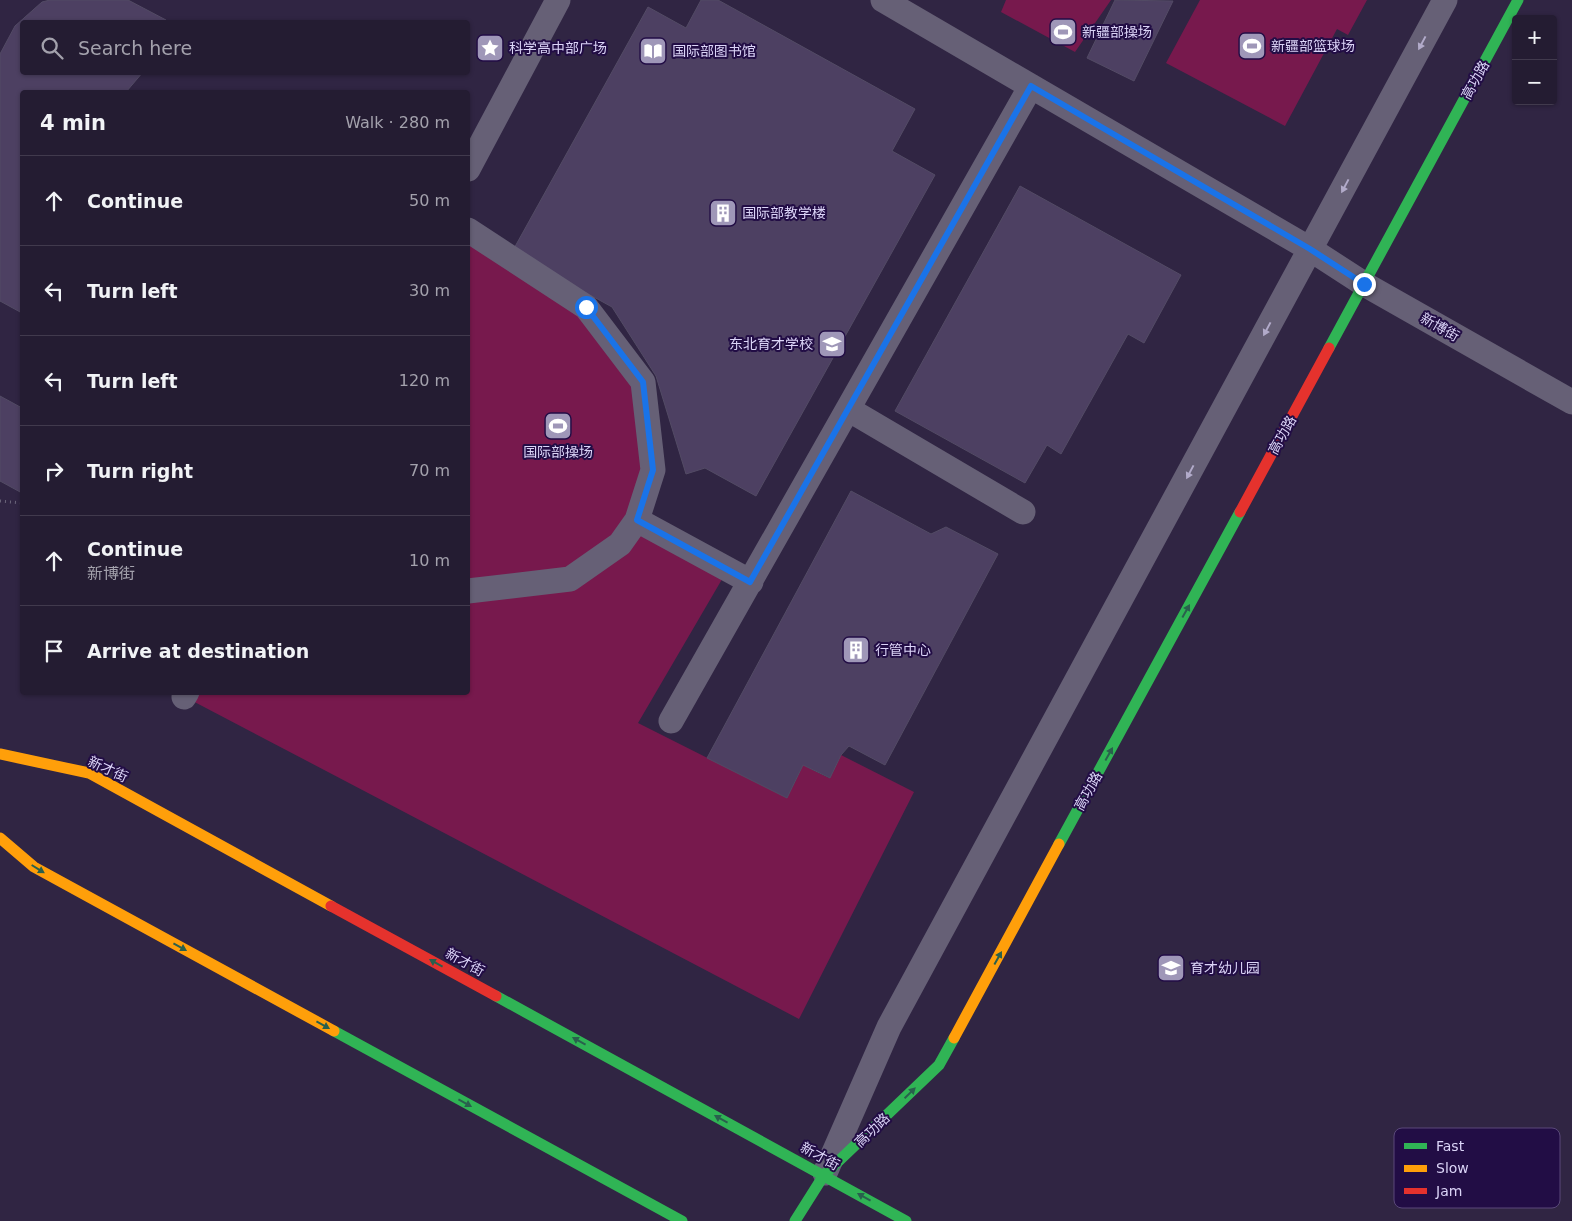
<!DOCTYPE html>
<html lang="en">
<head>
<meta charset="utf-8">
<style>
	body { margin:0; font-family:"DejaVu Sans","Noto Sans SC",sans-serif; background:#30293e; color:#f1f3f6 }
	.controls { position:absolute; right:15px; top:15px; display:grid; overflow:hidden; border-radius:5px; box-shadow:0 1px 4px #0004 }
	.controls button { width:45px; height:45px; display:grid; place-items:center; padding:0; border:0; border-bottom:1px solid #413a4d; background:#241c32; color:#f1f3f6; font:25px sans-serif }
	.stop { position:absolute; width:15px; height:15px; margin:-11px; border:4px solid #1a73e8; border-radius:50%; background:#fff }
	.stop.end { background:#1a73e8; border-color:#fff; box-shadow:0 1px 5px #0008 }
	.list { margin:0; padding:0; list-style:none }
	h2 { display:flex; justify-content:space-between; align-items:center; height:65px; margin:0; padding:0 20px; font-size:21px }
	h2 small { font-size:16px; font-weight:400; color:#a3a1ac }
	.list li { display:grid; grid-template-columns:32px 1fr auto; gap:15px; align-items:center; box-sizing:border-box; height:90px; padding:0 20px; border-top:1px solid #413a4d }
	.list b { display:block; font-size:19px; white-space:nowrap }
	.list p { margin:0; font-size:16px; white-space:nowrap; color:#a3a1ac }
	.list em { font-size:16px; font-style:normal; color:#a3a1ac }
	.icon { flex:none; width:28px; height:28px; fill:none; stroke:currentColor; stroke-width:2; stroke-linecap:round; stroke-linejoin:round }
	.map { position:relative; flex:none; width:1572px; height:1221px; overflow:hidden }
	.search { position:absolute; background:#241c32; box-shadow:0 1px 4px #0004; left:20px; top:20px; width:450px; height:55px; display:flex; align-items:center; gap:12px; box-sizing:border-box; padding:0 18px; border-radius:5px; color:#a3a1ac; font-size:19px }
	.panel { position:absolute; background:#241c32; box-shadow:0 1px 4px #0004; left:20px; top:90px; width:450px; height:605px; border-radius:5px }
	.map>svg:first-child { display:block }
	.green { fill:#77194d }
	.building { fill:#4d4062; stroke:#534b65 }
	.lines { fill:none; stroke-linecap:round; stroke-linejoin:round }
	.path { stroke:#6c667b; stroke-width:3; stroke-dasharray:1 4; stroke-linecap:butt }
	.street { stroke:#666076; stroke-width:25 }
	.fast { stroke:#30b455; stroke-width:11 }
	.slow { stroke:#ff9f0a; stroke-width:11 }
	.jam { stroke:#e5322d; stroke-width:11 }
	.oneway { fill:#b2abca }
	.oneway2 { fill:#29604d }
	.route { stroke:#1a73e8; stroke-width:6 }
	.labels { text-anchor:middle; dominant-baseline:central; stroke-width:4; stroke-linejoin:round; paint-order:stroke }
	.poi-label { font-size:14px; fill:#dbd4f7; stroke:#220d45; text-anchor:start }
	.street-label { font-size:14px; fill:#dbd4f7; stroke:#220d45 }
	.key { fill:#220d45; stroke:#5a497a; stroke-width:1 }
	.key-label { font-size:14px; fill:#dbd4f7 }
</style>
</head>
<body>
<div class="map">
<svg width="1572" height="1221" viewBox="0 0 1572 1221">
	<rect width="100%" height="100%" fill="#302543"/>
	<path class="green" d="M1006 0H1111L1075 52 1001 12Z
		M1200 0H1367L1348 35 1337 29 1285 126 1166 63Z
		M468 230 586 307 643 382 653 470 637 520 728 569 638 723 787 798 803 765 829 778 841 755 914 792 799 1019 185 697 187 692H468Z"/>
	<path class="building" d="M50 0H128L166 20 168 22H22V72H143L126 92H22V313L0 301V54L15 26 42 2Z
		M701 0H718L915 109 892 151 935 175 756 496 705 468 686 474 656 376 612 307 512 252 648 7 686 28Z
		M1115 0 1173 1 1134 81 1087 58Z
		M1020 186 1181 275 1144 343 1128 334 1061 454 1047 445 1025 483 895 411Z
		M0 396 22 408V493L0 481Z
		M851 491 931 534 946 527 998 554 885 765 849 746 841 755 830 778 803 765 787 798 707 758Z"/>
	<g class="lines">
		<path class="path" d="M0 501 22 503"/>
		<path class="street" d="M883 0 1310 249 1364 284 1572 402
			M468 169 558 0
			M468 230 586 307 643 382 653 470 637 520 620 544 570 579 468 591
			M848 409 1023 512
			M637 520 751 582
			M184 697 187 692
			M671 721 1031 86
			M825 1173 889 1027 1445 0"/>
		<path class="fast" d="M1329 348 1518 0
			M1059 844 1240 512
			M496 996 906 1221
			M334 1031 682 1221
			M795 1221 824 1175 939 1065 954 1038"/>
		<path class="slow" d="M0 754 89 773 331 906
			M0 838 34 867 334 1031
			M954 1038 1059 844"/>
		<path class="jam" d="M1240 512 1329 348
			M331 906 496 996"/>
	</g>
	<defs><path id="oneway-solid" d="M-6-.8H1V-3.2L6.5 0L1 3.2V.8H-6Z" transform="scale(1.25)"/></defs>
	<g class="oneway">
		<use href="#oneway-solid" transform="translate(1422 43) rotate(118)"/>
		<use href="#oneway-solid" transform="translate(1345 186) rotate(118)"/>
		<use href="#oneway-solid" transform="translate(1267 329) rotate(118)"/>
		<use href="#oneway-solid" transform="translate(1190 472) rotate(118)"/>
	</g>
	<g class="oneway2">
		<use href="#oneway-solid" transform="translate(1186 611) rotate(-61)"/>
		<use href="#oneway-solid" transform="translate(1109 754) rotate(-61)"/>
		<use href="#oneway-solid" transform="translate(38 869) rotate(32)"/>
		<use href="#oneway-solid" transform="translate(180 947) rotate(29)"/>
		<use href="#oneway-solid" transform="translate(998 958) rotate(-61)"/>
		<use href="#oneway-solid" transform="translate(436 963) rotate(-151)"/>
		<use href="#oneway-solid" transform="translate(323 1025) rotate(29)"/>
		<use href="#oneway-solid" transform="translate(579 1041) rotate(-151)"/>
		<use href="#oneway-solid" transform="translate(910 1093) rotate(-44)"/>
		<use href="#oneway-solid" transform="translate(465 1103) rotate(29)"/>
		<use href="#oneway-solid" transform="translate(721 1119) rotate(-151)"/>
		<use href="#oneway-solid" transform="translate(864 1197) rotate(-151)"/>
	</g>
	<g class="lines">
		<path class="route" d="M586 307 643 382 653 470 637 520 750 582 1031 86 1310 249 1364 284"/>
	</g>
	<defs>
		<g id="stadium-square" transform="scale(1.4375)"><rect x="-9" y="-9" width="18" height="18" rx="4" fill="#9f97b8" stroke="#220d45"/><path d="M0-5a6.5 5 0 1 0 0 10a6.5 5 0 1 0 0-10ZM-3.5-1.8h7v3.6h-7Z" fill="#fff"/></g>
		<g id="sight-square" transform="scale(1.4375)"><rect x="-9" y="-9" width="18" height="18" rx="4" fill="#9f97b8" stroke="#220d45"/><path d="M0-6L1.8-2.2L6-1.7L2.9 1.2L3.7 5.4L0 3.3L-3.7 5.4L-2.9 1.2L-6-1.7L-1.8-2.2Z" fill="#fff"/></g>
		<g id="library-square" transform="scale(1.4375)"><rect x="-9" y="-9" width="18" height="18" rx="4" fill="#9f97b8" stroke="#220d45"/><path d="M-6-4Q-3-5.5-.7-3.5V5Q-3 3-6 4ZM6-4Q3-5.5 .7-3.5V5Q3 3 6 4Z" fill="#fff"/></g>
		<g id="building-square" transform="scale(1.4375)"><rect x="-9" y="-9" width="18" height="18" rx="4" fill="#9f97b8" stroke="#220d45"/><path d="M-4-6H4V6H1V3H-1V6H-4ZM-2.5-4.3h1.7v1.8h-1.7ZM.8-4.3h1.7v1.8H.8ZM-2.5-1h1.7V.8h-1.7ZM.8-1h1.7V.8H.8Z" fill="#fff"/></g>
		<g id="school-square" transform="scale(1.4375)"><rect x="-9" y="-9" width="18" height="18" rx="4" fill="#9f97b8" stroke="#220d45"/><path d="M0-5L7-2L0 1L-7-2ZM-4 1L0 2.5L4 1V4Q0 6-4 4Z" fill="#fff"/></g>
	</defs>
	<g fill-rule="evenodd">
		<use href="#stadium-square" x="1063" y="32"/>
		<use href="#stadium-square" x="1252" y="46"/>
		<use href="#sight-square" x="490" y="48"/>
		<use href="#library-square" x="653" y="51"/>
		<use href="#building-square" x="723" y="213"/>
		<use href="#school-square" x="832" y="344"/>
		<use href="#stadium-square" x="558" y="426"/>
		<use href="#building-square" x="856" y="650"/>
		<use href="#school-square" x="1171" y="968"/>
	</g>
	<g class="labels">
		<g class="poi-label">
			<text x="1082" y="32">新疆部操场</text>
			<text x="1271" y="46">新疆部篮球场</text>
			<text x="509" y="48">科学高中部广场</text>
			<text x="672" y="51">国际部图书馆</text>
			<text x="742" y="213">国际部教学楼</text>
			<text x="813" y="344" text-anchor="end">东北育才学校</text>
			<text x="558" y="452" text-anchor="middle">国际部操场</text>
			<text x="875" y="650">行管中心</text>
			<text x="1190" y="968">育才幼儿园</text>
		</g>
		<g class="street-label">
			<text transform="translate(1475 80) rotate(-61)">高功路</text>
			<text transform="translate(1440 327) rotate(30)">新博街</text>
			<text transform="translate(1282 435) rotate(-61)">高功路</text>
			<text transform="translate(108 769) rotate(25)">新才街</text>
			<text transform="translate(1088 791) rotate(-61)">高功路</text>
			<text transform="translate(465 962) rotate(29)">新才街</text>
			<text transform="translate(872 1130) rotate(-44)">高功路</text>
			<text transform="translate(820 1156) rotate(29)">新才街</text>
		</g>
	</g>
	<rect x="1394" y="1128" width="166" height="80" rx="8" class="key"/>
	<rect x="1404" y="1143" width="23" height="6" fill="#30b455"/>
	<rect x="1404" y="1165" width="23" height="7" fill="#ff9f0a"/>
	<rect x="1404" y="1188" width="23" height="6" fill="#e5322d"/>
	<g class="key-label">
		<text x="1436" y="1151">Fast</text>
		<text x="1436" y="1173">Slow</text>
		<text x="1436" y="1196">Jam</text>
	</g>
</svg>
<div class="controls">
<button>+</button>
<button>−</button>
</div>
<div class="stop" style="left:586px;top:307px"></div>
<div class="stop end" style="left:1364px;top:284px"></div>
<div class="search"><svg class="icon" aria-label="search" viewBox="0 0 24 24"><circle cx="10" cy="10" r="6"/><path d="M15 15l6 6"/></svg>Search here</div>
<section class="panel">
<h2>4 min<small>Walk · 280 m</small></h2>
<ul class="list">
<li><svg class="icon" aria-label="ahead" viewBox="0 0 24 24"><path d="M12 20V5M6 11l6-6 6 6"/></svg><div><b>Continue</b></div><em>50 m</em></li>
<li><svg class="icon" aria-label="left" viewBox="0 0 24 24"><path d="M17 20v-9H6M10 6l-5 5 5 5"/></svg><div><b>Turn left</b></div><em>30 m</em></li>
<li><svg class="icon" aria-label="left" viewBox="0 0 24 24"><path d="M17 20v-9H6M10 6l-5 5 5 5"/></svg><div><b>Turn left</b></div><em>120 m</em></li>
<li><svg class="icon" aria-label="right" viewBox="0 0 24 24"><path d="M7 20v-9h11M14 6l5 5-5 5"/></svg><div><b>Turn right</b></div><em>70 m</em></li>
<li><svg class="icon" aria-label="ahead" viewBox="0 0 24 24"><path d="M12 20V5M6 11l6-6 6 6"/></svg><div><b>Continue</b><p>新博街</p></div><em>10 m</em></li>
<li><svg class="icon" aria-label="arrive" viewBox="0 0 24 24"><path d="M6 21V4h12l-3 4 3 4H6"/></svg><div><b>Arrive at destination</b></div></li>
</ul>
</section>
</div>
</body>
</html>
